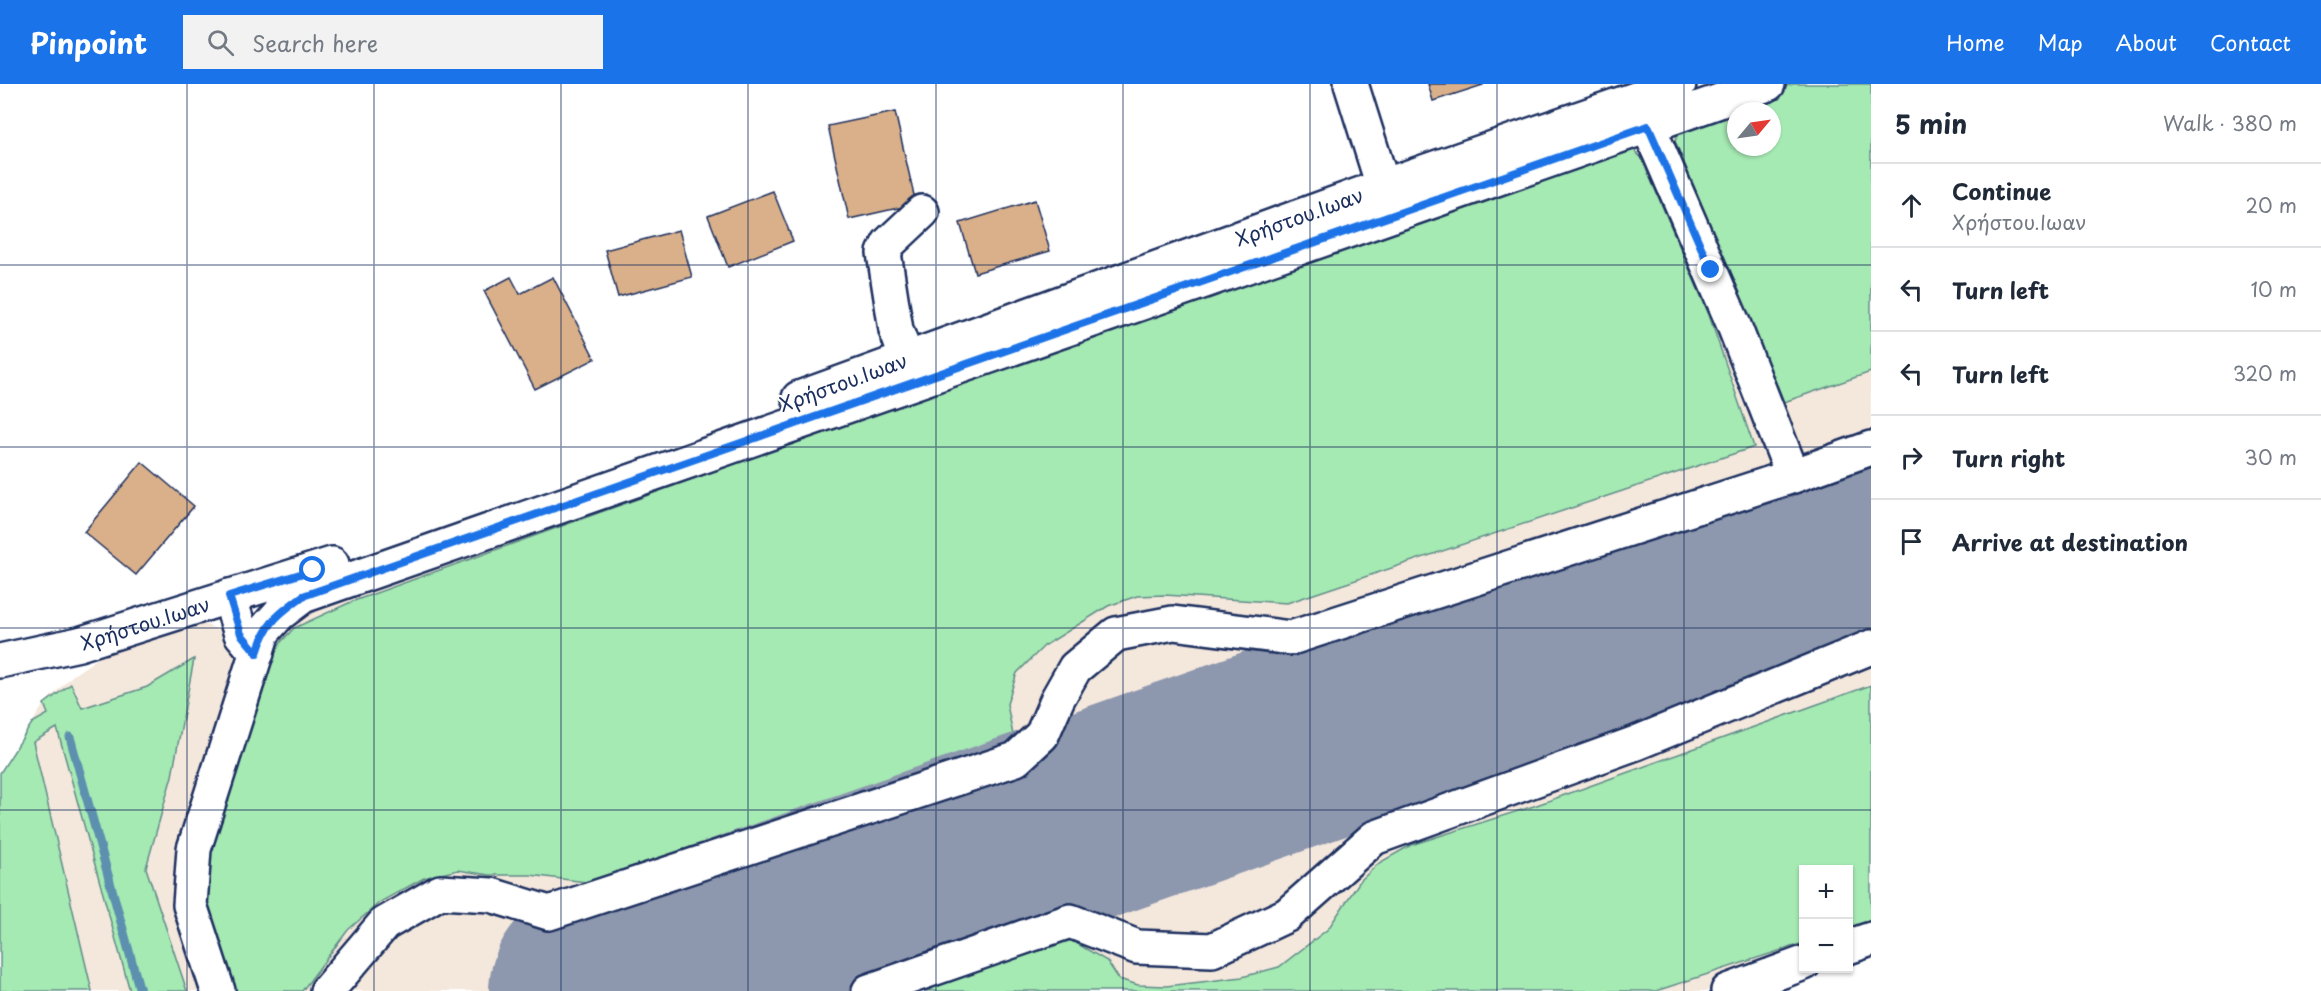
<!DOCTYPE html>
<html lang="en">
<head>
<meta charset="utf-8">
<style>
	body { margin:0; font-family:"Playpen Sans",sans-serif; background:#f2f2f3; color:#1f2937 }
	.controls { position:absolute; right:18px; bottom:18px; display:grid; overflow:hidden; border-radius:0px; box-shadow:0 2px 4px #0004 }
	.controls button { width:54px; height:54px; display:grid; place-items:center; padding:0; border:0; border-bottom:2px solid #e0e1e3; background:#fff; color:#1f2937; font:30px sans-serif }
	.compass { position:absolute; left:1727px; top:18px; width:54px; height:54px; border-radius:50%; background:#fff; box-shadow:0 2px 4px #0004; rotate:61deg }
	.stop { position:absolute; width:18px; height:18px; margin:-14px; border:4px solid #1a73e8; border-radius:50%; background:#fff }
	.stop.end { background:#1a73e8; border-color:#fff; box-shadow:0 2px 6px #0008 }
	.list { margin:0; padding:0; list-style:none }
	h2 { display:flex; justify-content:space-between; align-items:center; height:78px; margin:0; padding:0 24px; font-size:26px }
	h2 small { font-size:20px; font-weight:400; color:#747a83 }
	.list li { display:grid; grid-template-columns:39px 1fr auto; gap:18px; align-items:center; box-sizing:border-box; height:84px; padding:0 24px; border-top:2px solid #e0e1e3 }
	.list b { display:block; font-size:22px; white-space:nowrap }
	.list p { margin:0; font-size:20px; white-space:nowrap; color:#747a83 }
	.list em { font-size:20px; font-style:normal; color:#747a83 }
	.icon { flex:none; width:33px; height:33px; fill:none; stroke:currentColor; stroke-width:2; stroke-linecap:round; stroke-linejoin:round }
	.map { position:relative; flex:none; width:1871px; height:907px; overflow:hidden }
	header { display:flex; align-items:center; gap:36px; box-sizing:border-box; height:84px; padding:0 30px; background:#1a73e8; color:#fff }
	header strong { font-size:28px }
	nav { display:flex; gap:33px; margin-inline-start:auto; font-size:21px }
	.search { width:420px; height:54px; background:#f2f2f3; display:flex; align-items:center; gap:15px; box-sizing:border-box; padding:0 21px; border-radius:0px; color:#747a83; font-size:22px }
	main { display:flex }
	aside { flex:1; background:#fff }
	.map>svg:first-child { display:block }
	.built { fill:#f4e7dc; fill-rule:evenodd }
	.green { fill:#a5e9b3; stroke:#608c88; stroke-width:1.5; fill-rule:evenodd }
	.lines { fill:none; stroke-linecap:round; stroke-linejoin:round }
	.stream { stroke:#5b90ae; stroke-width:9 }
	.runway { stroke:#8d97ae; stroke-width:208 }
	.building { fill:#d9b08a; stroke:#1b2f5e; stroke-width:1.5 }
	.minor-casing { stroke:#1b2f5e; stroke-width:38 }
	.minor { stroke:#fff; stroke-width:33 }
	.route { stroke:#1a73e8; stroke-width:8 }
	.grid { fill:none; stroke:#1b2f5e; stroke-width:1.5; stroke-opacity:0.55 }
	.labels { text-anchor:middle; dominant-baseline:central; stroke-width:4.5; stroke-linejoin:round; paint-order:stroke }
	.street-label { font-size:20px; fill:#1b2f5e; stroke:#fff }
</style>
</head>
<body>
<header>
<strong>Pinpoint</strong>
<div class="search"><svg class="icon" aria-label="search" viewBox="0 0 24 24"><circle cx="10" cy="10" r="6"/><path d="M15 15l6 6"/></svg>Search here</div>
<nav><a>Home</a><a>Map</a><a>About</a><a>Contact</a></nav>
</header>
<main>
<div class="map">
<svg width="1871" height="907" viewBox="0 0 1871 907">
	<rect width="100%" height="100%" fill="#fff"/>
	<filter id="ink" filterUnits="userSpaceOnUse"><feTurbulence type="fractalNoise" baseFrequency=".0167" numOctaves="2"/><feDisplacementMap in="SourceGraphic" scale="12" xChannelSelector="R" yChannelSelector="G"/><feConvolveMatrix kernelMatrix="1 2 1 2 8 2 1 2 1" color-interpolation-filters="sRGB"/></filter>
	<g filter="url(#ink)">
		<path class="built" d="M1720 0H1871V865L1849 873 1848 786H1804V884L1753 907H0V689L44 620 72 592 117 561 192 536 217 545 237 540 252 535 261 519ZM1736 27H1772V63H1736Z"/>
		<path class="green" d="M1793 0H1871V288L1784 318 1675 57 1680 45 1700 32ZM1736 27H1772V63H1736Z
			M1624 62 1633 65 1642 75 1709 231 1754 363 1287 519 1165 511 1137 512 1108 522 1044 562 1017 589 1007 620 1014 656 586 798 530 791H489L458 786 424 794 380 818 348 846 302 907H232L203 838 202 781 260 617 272 576 281 558 294 544 351 518 1610 65Z
			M194 575 172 692 146 784 187 907H130L57 644 33 658 92 907H0V689L32 639 48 630 44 620 71 600 82 624 147 603Z
			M1871 601V837L1849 845 1848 786H1804L1803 859 1656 907H899L1071 856 1107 877 1119 895 1138 901 1166 902 1201 898 1242 893 1279 883 1328 845 1360 797 1379 779 1411 761 1534 722Z"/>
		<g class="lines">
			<path class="stream" d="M70 653 140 907"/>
			<path class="runway" d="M593 907 1871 457"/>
		</g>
		<path class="building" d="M1428 0H1483V1L1433 17Z
			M895 28 916 120 849 135 828 42Z
			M773 107 793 157 728 183 708 132Z
			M1035 116 1050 167 975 189 960 139Z
			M679 146 692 193 618 213 605 166Z
			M511 193 520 210 553 193 595 275 535 305 484 207Z
			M142 378 194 422 136 491 84 448Z"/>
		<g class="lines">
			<g class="minor-casing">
				<g id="minor">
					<path d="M1351 0 1383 102"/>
					<path d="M1648 42 1733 239 1793 392"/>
					<path d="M907 275 896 246 884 169 889 159 922 128"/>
					<path id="s1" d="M799 314 1383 102 1679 0"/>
					<path d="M229 512 241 550 257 569"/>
					<path id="s2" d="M0 577 79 560 332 480"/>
					<path d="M1848 863 1871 855"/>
					<path d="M218 907 190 821 194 765 263 548 279 530 303 512 1768 0"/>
					<path d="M327 907 384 840 440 808 491 811 549 829 1016 675 1042 651 1058 614 1075 584 1116 550 1173 539 1291 554 1793 392 1871 364"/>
					<path d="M869 907 1070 837 1137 863 1212 866 1287 831 1374 754 1636 659 1871 563"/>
					<path d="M1728 907 1804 879"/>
				</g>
			</g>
			<use href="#minor" class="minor"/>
		</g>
	</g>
	<g class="lines" filter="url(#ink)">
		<path class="route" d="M313 486 229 512 241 550 257 569C266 539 278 530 303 512L1648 42 1711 186"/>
	</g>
	<path class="grid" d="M187 0V907M374 0V907M561 0V907M748 0V907M936 0V907M1123 0V907M1310 0V907M1497 0V907M1684 0V907M0 181H1871M0 363H1871M0 544H1871M0 726H1871"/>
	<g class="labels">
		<g class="street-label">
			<text stroke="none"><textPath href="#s1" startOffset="532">Χρήστου.Ιωαν</textPath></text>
			<text transform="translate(843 298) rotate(-20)">Χρήστου.Ιωαν</text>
			<text stroke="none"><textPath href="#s2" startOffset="150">Χρήστου.Ιωαν</textPath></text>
		</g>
	</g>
</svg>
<div class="controls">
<button>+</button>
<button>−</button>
</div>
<svg class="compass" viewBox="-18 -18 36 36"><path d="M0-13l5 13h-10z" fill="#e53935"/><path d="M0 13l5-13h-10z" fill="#747a83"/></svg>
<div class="stop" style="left:313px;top:486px"></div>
<div class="stop end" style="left:1711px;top:186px"></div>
</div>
<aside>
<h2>5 min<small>Walk · 380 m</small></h2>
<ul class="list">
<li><svg class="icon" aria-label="ahead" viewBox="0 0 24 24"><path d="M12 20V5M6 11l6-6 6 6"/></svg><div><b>Continue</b><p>Χρήστου.Ιωαν</p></div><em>20 m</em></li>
<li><svg class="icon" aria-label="left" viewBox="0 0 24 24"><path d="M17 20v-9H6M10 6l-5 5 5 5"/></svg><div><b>Turn left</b></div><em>10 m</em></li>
<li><svg class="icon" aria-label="left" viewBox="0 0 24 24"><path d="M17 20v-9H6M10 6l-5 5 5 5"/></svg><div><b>Turn left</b></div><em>320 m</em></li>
<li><svg class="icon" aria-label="right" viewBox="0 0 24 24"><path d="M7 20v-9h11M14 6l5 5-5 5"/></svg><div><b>Turn right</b></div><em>30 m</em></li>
<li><svg class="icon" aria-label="arrive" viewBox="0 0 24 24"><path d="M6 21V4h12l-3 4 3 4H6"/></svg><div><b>Arrive at destination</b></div></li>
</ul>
</aside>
</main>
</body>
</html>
